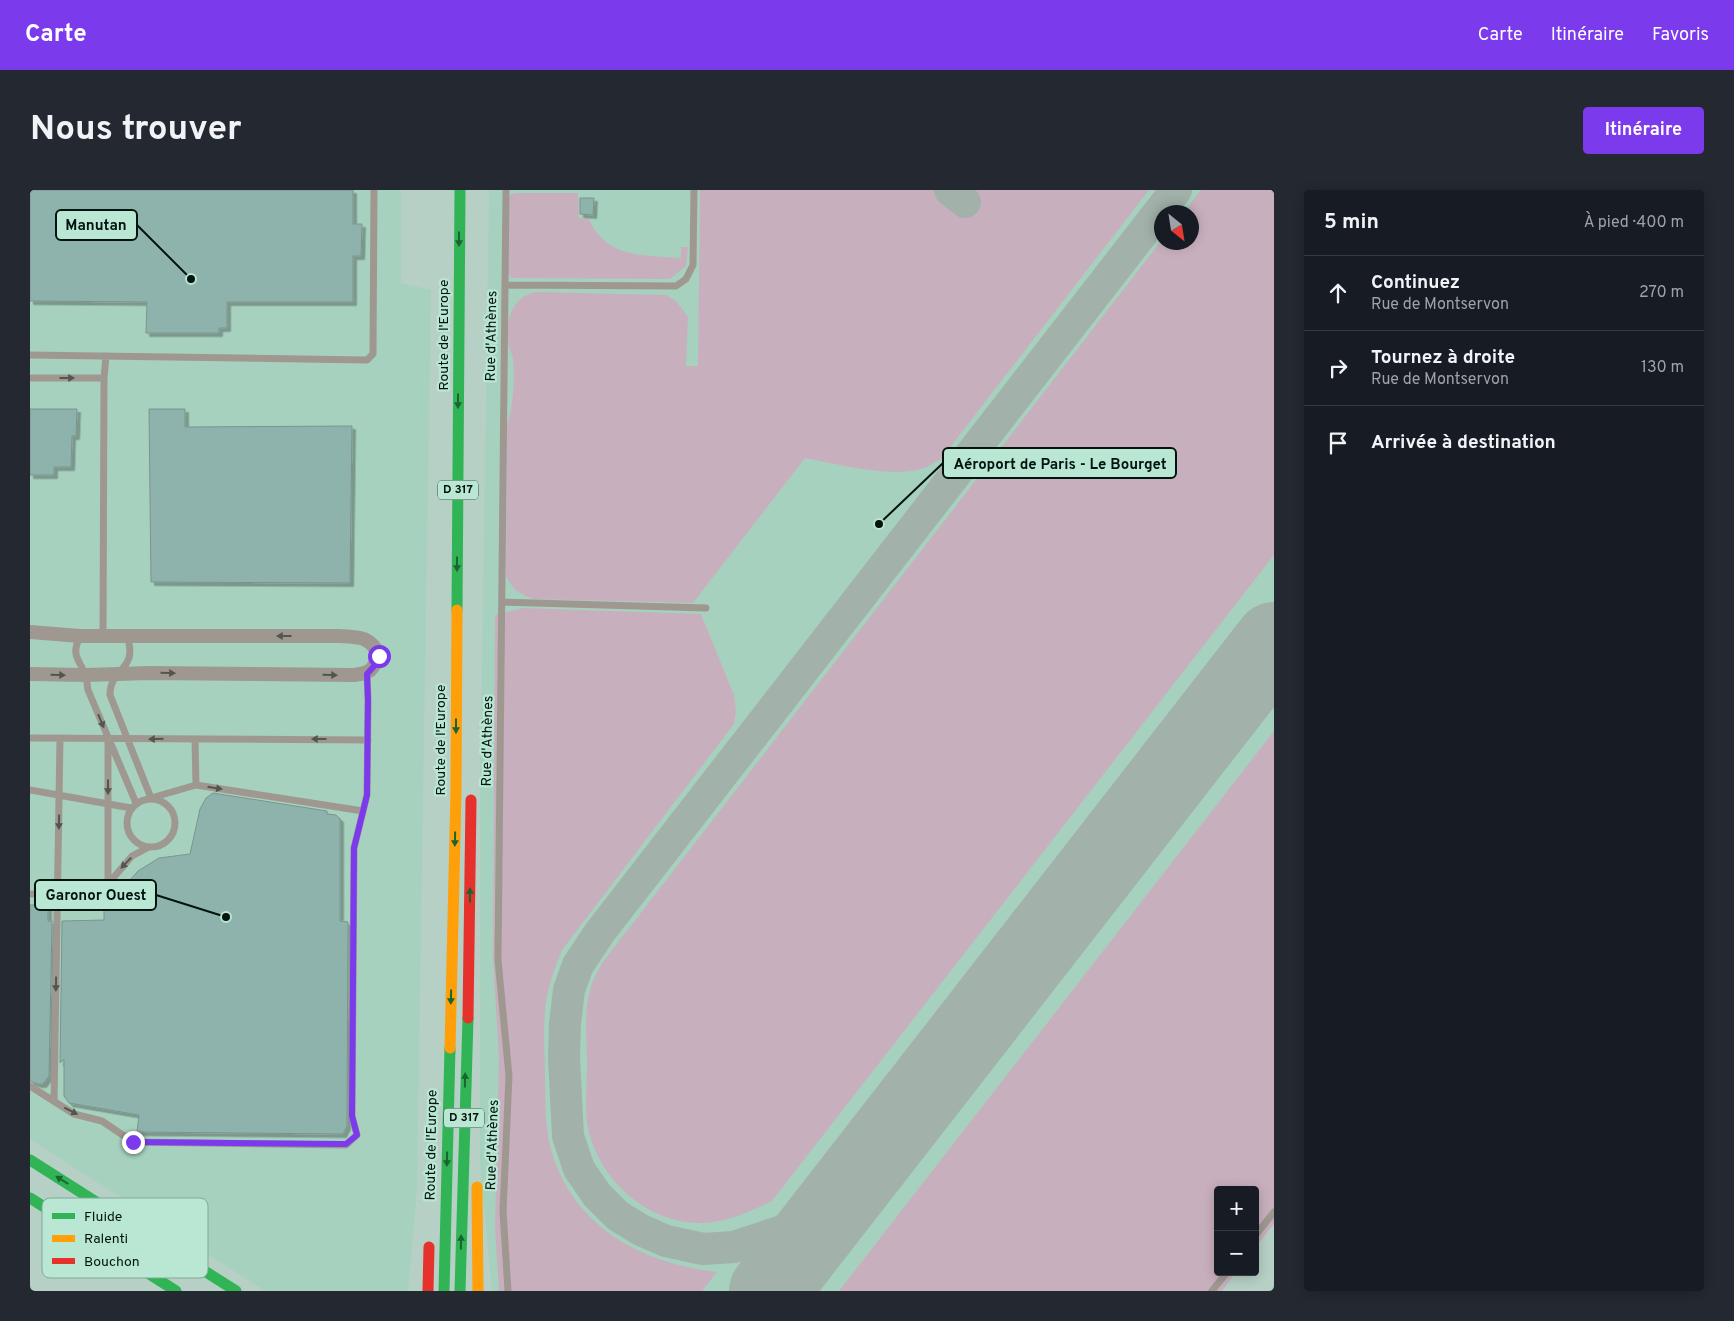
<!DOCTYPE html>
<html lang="fr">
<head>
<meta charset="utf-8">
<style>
	body { margin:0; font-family:Overpass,sans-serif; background:#242831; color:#f1f3f6 }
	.controls { position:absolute; right:15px; bottom:15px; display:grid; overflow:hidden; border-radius:5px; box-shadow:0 2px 12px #0003 }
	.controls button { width:45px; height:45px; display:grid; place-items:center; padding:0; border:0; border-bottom:1px solid #363941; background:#171b24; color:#f1f3f6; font:25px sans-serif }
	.compass { position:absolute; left:1124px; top:15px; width:45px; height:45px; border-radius:50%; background:#171b24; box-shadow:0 2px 12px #0003; rotate:150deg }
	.stop { position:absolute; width:15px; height:15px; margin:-11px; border:4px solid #7c3aed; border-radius:50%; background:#fff }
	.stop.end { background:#7c3aed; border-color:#fff; box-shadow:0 1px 5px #0008 }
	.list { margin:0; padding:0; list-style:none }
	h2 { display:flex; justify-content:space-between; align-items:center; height:65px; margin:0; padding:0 20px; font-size:21px }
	h2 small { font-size:16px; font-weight:400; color:#9ea1a6 }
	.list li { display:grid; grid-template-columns:32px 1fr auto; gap:15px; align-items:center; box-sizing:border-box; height:75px; padding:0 20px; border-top:1px solid #363941 }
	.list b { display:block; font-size:19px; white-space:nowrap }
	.list p { margin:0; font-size:16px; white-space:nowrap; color:#9ea1a6 }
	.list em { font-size:16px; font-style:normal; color:#9ea1a6 }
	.icon { flex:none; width:28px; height:28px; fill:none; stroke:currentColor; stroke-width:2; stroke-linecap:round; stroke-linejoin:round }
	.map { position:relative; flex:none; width:1244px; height:1101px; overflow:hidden; border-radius:5px }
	header { display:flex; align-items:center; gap:30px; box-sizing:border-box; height:70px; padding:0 25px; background:#7c3aed; color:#fff }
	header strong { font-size:24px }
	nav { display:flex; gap:28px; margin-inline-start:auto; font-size:18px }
	.intro { display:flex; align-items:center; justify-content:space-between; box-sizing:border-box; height:120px; padding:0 30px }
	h1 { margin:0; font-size:35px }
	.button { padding:12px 22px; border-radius:5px; background:#7c3aed; color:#fff; font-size:18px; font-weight:700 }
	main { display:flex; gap:30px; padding:0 30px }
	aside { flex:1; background:#171b24; border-radius:5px; box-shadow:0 2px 12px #0003 }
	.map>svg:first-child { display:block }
	.built { fill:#a7d1bf; fill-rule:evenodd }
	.green { fill:#c8afbd }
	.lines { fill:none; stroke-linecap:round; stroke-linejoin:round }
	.taxiway { stroke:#a2b2aa; stroke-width:32 }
	.runway { stroke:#a2b2aa; stroke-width:80 }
	.building { fill:#8eb3ac; stroke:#7d938d; filter:url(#shadow) }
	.lane { stroke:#9f9891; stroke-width:7 }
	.street { stroke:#9f9891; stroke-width:14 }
	.fast { stroke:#30b455; stroke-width:11 }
	.slow { stroke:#ff9f0a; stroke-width:11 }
	.jam { stroke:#e5322d; stroke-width:11 }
	.oneway { fill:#1a6431 }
	.oneway2 { fill:#51564f }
	.route { stroke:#7c3aed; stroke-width:6 }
	.labels { text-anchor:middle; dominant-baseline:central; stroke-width:4.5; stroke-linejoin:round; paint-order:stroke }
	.shield { fill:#b9e7d4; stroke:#3a5349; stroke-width:1 }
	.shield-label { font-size:12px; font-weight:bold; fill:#03130d }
	.street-label { font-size:14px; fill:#03130d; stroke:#b9e7d4 }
	.key { fill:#b9e7d4; stroke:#82a798; stroke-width:1 }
	.key-label { font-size:14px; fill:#03130d }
	.leader { fill:none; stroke:#03130d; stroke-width:2 }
	.callout-dot { fill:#03130d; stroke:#b9e7d4; stroke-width:2 }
	.callout { fill:#b9e7d4; stroke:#03130d; stroke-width:2 }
	.callout-label { font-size:15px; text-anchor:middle; font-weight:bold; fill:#03130d }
</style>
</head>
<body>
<header>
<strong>Carte</strong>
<nav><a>Carte</a><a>Itinéraire</a><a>Favoris</a></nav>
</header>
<div class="intro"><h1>Nous trouver</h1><a class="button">Itinéraire</a></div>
<main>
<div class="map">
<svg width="1244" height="1101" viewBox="0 0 1244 1101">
	<defs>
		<filter id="shadow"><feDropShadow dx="3.5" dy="3.5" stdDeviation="0" flood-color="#0004"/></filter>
	</defs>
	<rect width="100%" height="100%" fill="#b6d0c5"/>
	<path class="built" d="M0 0H371V93L401 100 387 999 378 1101H235L0 949Z
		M459 0H1244V1034L1225 1058V1000H1188V1082H1206L1192 1101H462L450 975V615ZM1132 22H1162V52H1132Z"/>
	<path class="green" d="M670 0H1119L911 269C905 272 900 276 894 278 864 289 807 274 775 268L663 413 503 409C488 403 483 400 476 386L477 236C483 216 485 190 483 169 482 163 478 157 478 151 476 128 482 107 506 102L636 105 646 111 658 127 656 176H668Z
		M1171 0H1244V365L742 1011C719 1022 696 1033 670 1033 615 1033 566 987 557 933 555 914 557 892 557 873 557 848 553 821 561 797 563 789 568 781 572 773L1131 51 1132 52H1162V22H1154Z
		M490 3H548L549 28 559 29C576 69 615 65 651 68V57H658L656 76 640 89 482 88 478 84 479 8 481 4Z
		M493 418 671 424 704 505 706 521 704 534 532 760C524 780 516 801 515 822 513 842 515 863 515 883 516 908 514 934 521 959 543 1037 611 1073 687 1082L672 1101H469L465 1038 469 868 463 769 465 425Z
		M1244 541V1034L1225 1058V1000H1188V1082H1206L1192 1101H809Z"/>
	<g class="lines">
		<path class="taxiway" d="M920 0 935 12
			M821 996 793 1021 755 1040 704 1057 673 1059 636 1051 611 1040 588 1026 567 1005 549 979 538 946 534 868 535 834 539 800 548 775 570 742 1146 0"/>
		<path class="runway" d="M739 1101 1244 452"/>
	</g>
	<path class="building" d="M0 0H323V34H332L331 66H323V112H197V138H189V143H116L117 112 0 111Z
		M550 8H564L563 25 550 24Z
		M0 219H47L46 246H42L41 277H24V285H0Z
		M119 219H155V237L322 236 320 393 121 392Z
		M183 603 297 621V624L306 625 310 629V731L318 732 317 936 313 944 107 942 109 925 39 913 34 906V869L30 873 32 731 74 730V715H91L100 690 108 681 129 668 160 664 170 619 176 608Z
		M0 715H18V731H22L19 886 13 894H8L0 891Z"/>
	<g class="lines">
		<path class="lane" d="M476 0 468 770 479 886 473 1021 478 1101
			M475 95 646 96 656 89 663 75 664 0
			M0 165 337 170 343 164 344 0
			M0 188H74
			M472 412 676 418
			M50 446C41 466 48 467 55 484 57 489 57 495 58 500L106 613
			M73 446 74 188 76 166
			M97 446C109 481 80 477 80 505L121 608 166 595 333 621
			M0 548 338 550
			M165 549 166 595
			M0 600 101 618
			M97 633a24 24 0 1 1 48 0a24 24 0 1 1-48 0Z
			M78 694 102 666 119 657
			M0 704H78V549
			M0 896 44 924 72 931 103 952 316 955 327 945 322 926 324 658 337 605 338 510 337 484
			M24 911 30 548
			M1225 1046 1244 1022
			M1182 1101 1197 1082"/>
		<path class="street" d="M0 442 50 446H307C326 447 341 445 349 466 342 481 340 483 324 485L119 483 56 485 0 484"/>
		<path class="fast" d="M427 420 430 0
			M0 970 206 1101
			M0 1008 146 1101
			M414 1101 420 858
			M430 1101 438 828"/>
		<path class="slow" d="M420 858 426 601 427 420
			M447 997 448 1101"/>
		<path class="jam" d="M438 828 441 610
			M398 1101 399 1057"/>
	</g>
	<defs><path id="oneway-solid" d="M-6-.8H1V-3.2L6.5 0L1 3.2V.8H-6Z" transform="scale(1.25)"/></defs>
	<g class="oneway">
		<use href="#oneway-solid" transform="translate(429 49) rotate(90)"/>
		<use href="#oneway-solid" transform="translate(428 211) rotate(90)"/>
		<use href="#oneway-solid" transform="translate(427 374) rotate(90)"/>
		<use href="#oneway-solid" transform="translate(426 536) rotate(90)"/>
		<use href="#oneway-solid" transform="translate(425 649) rotate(91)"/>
		<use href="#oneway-solid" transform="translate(440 705) rotate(-90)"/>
		<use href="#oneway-solid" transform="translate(421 807) rotate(91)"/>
		<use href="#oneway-solid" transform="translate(435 890) rotate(-89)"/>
		<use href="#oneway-solid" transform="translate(417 969) rotate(91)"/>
		<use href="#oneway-solid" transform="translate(32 990) rotate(-148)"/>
		<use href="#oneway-solid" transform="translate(431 1052) rotate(-89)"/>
	</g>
	<g class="oneway2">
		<use href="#oneway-solid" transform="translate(37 188)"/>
		<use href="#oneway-solid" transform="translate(254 446) rotate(-180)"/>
		<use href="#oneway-solid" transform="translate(138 483) rotate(1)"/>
		<use href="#oneway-solid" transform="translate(28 485) rotate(1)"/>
		<use href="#oneway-solid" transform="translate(300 485) rotate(1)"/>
		<use href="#oneway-solid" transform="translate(71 531) rotate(67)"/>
		<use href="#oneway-solid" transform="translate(126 549) rotate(179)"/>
		<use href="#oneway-solid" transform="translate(289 549) rotate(-180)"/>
		<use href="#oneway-solid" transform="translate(78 597) rotate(90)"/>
		<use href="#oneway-solid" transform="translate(185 598) rotate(9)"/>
		<use href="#oneway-solid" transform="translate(29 632) rotate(91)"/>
		<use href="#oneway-solid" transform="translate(96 673) rotate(134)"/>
		<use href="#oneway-solid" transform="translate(26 794) rotate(91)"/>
		<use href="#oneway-solid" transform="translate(41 921) rotate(27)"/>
	</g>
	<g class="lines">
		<path class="route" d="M103 952 316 954 327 945 322 926 324 658 337 605 338 510 337 484 345 475 349 466"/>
	</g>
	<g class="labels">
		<g class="shield">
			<rect x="408" y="290.5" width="40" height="19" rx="4"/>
			<rect x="414" y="918.5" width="40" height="19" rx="4"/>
		</g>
		<g class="shield-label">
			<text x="428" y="300">D 317</text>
			<text x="434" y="928">D 317</text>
		</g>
		<g class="street-label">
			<text transform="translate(414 145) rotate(-90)">Route de l'Europe</text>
			<text transform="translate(462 146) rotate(-89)">Rue d'Athènes</text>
			<text transform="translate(411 550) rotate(-90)">Route de l'Europe</text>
			<text transform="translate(458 551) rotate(-89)">Rue d'Athènes</text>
			<text transform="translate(402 955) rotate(-89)">Route de l'Europe</text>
			<text transform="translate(463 955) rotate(-88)">Rue d'Athènes</text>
		</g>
	</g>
	<rect x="12" y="1008" width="166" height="80" rx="8" class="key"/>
	<rect x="22" y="1023" width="23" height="6" fill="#30b455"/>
	<rect x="22" y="1045" width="23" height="7" fill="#ff9f0a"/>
	<rect x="22" y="1068" width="23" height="6" fill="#e5322d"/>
	<g class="key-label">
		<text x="54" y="1031">Fluide</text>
		<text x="54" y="1053">Ralenti</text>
		<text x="54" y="1076">Bouchon</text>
	</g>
	<path class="leader" d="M161 89L107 35M849 334L913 273M196 727L126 705"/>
	<g class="callout-dot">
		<circle cx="161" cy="89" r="5"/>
		<circle cx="849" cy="334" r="5"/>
		<circle cx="196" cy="727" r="5"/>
	</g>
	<g class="callout">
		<rect x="26" y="20" width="81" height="30" rx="5"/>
		<rect x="913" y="258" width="233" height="30" rx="5"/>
		<rect x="5" y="690" width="121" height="30" rx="5"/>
	</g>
	<g class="callout-label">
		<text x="66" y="40">Manutan</text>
		<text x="1030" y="279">Aéroport de Paris - Le Bourget</text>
		<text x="66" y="710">Garonor Ouest</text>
	</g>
</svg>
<div class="controls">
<button>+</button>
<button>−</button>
</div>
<svg class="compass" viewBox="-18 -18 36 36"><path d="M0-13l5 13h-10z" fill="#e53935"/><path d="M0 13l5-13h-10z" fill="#9ea1a6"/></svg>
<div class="stop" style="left:349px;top:466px"></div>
<div class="stop end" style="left:103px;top:952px"></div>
</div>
<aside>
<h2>5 min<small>À pied · 400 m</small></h2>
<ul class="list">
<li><svg class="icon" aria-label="ahead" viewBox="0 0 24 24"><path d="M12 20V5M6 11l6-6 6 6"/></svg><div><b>Continuez</b><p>Rue de Montservon</p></div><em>270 m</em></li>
<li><svg class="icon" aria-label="right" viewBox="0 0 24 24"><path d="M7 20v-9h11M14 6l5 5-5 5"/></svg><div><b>Tournez à droite</b><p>Rue de Montservon</p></div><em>130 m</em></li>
<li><svg class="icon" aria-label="arrive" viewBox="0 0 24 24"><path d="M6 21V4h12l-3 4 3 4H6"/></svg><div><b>Arrivée à destination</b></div></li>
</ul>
</aside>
</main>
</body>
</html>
